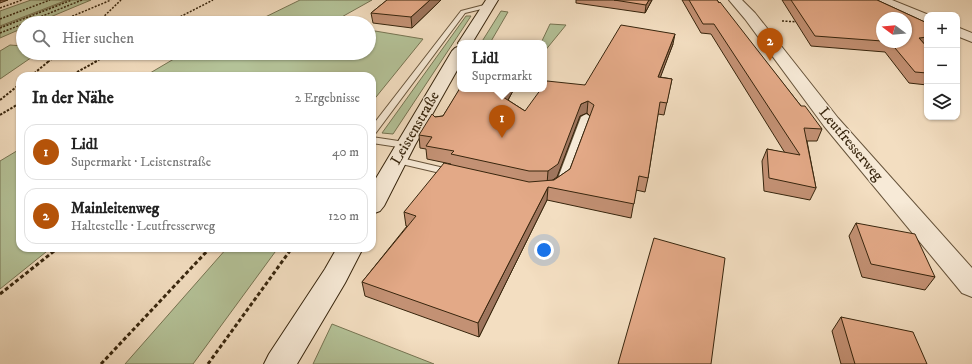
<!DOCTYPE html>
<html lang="de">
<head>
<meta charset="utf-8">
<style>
	body { margin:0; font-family:"IM FELL DW Pica",serif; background:#f6f6f6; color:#222 }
	.controls { position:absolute; right:12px; top:12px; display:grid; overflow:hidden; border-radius:8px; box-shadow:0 1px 3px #0004 }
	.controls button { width:36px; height:36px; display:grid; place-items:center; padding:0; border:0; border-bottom:1px solid #e0e0e0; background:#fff; color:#222; font:20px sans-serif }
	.compass { position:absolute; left:876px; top:12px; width:36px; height:36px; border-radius:50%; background:#fff; box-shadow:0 1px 3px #0004; rotate:286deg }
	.you { position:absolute; left:544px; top:250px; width:14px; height:14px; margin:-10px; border:3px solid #fff; border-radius:50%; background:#1a73e8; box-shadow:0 0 0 6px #1a73e833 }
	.badge { display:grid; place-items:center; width:26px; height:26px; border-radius:50%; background:#b45309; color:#fff; font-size:13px; font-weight:700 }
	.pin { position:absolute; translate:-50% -33px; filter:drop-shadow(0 1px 2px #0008) }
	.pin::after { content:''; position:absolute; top:21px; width:14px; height:12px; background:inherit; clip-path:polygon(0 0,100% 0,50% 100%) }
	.popup { position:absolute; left:457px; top:40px; width:90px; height:52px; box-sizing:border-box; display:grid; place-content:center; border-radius:8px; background:#fff; filter:drop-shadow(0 1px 3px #0005); font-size:13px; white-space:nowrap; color:#767676 }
	.popup b { font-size:15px; color:#222 }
	.popup::after { content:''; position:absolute; left:50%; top:100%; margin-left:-8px; border:8px solid transparent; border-top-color:#fff }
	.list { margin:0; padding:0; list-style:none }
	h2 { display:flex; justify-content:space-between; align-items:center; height:52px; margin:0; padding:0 16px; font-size:17px }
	h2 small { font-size:13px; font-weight:400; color:#767676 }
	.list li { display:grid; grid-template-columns:26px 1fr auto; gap:12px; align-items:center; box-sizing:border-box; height:56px; margin:0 8px 8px; padding:0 8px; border:1px solid #e0e0e0; border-radius:12px }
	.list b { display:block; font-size:15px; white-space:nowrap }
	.list p { margin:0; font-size:13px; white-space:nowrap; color:#767676 }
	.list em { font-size:13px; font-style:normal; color:#767676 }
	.icon { flex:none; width:22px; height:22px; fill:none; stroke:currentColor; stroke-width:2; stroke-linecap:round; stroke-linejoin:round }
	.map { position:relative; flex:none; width:972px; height:364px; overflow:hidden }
	.search { position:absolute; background:#fff; box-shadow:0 1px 3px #0004; left:16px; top:16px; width:360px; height:44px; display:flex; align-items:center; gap:10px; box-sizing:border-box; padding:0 14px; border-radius:22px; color:#767676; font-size:15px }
	.panel { position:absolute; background:#fff; box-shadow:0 1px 3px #0004; left:16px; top:72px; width:360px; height:180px; border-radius:12px }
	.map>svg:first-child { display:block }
	.green { fill:#b4c298; stroke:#767452 }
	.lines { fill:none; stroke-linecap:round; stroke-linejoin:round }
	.service-casing { stroke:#66533a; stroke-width:2 }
	.minor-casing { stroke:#66533a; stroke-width:2 }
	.secondary-casing { stroke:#37250d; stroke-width:2 }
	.path-far2 { stroke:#37250d; stroke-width:1.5; stroke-dasharray:2 1.5; stroke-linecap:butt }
	.path-far1 { stroke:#37250d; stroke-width:2; stroke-dasharray:2.5 1.5; stroke-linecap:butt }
	.path { stroke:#37250d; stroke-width:3; stroke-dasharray:4 2.5; stroke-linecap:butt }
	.service { fill:#f7ead7; fill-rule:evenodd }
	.minor { fill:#f7ead7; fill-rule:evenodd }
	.secondary { fill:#f7ead7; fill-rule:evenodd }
	.wall { fill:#c39174; stroke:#37250d; fill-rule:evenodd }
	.shaded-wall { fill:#9f765e; stroke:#37250d }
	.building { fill:#e3a987; stroke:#37250d }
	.labels { text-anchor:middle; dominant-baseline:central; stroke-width:3; stroke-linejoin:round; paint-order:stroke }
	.street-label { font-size:15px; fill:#37250d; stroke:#f7ead7 }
</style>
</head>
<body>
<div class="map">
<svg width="972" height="364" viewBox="0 0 972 364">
	<rect width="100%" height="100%" fill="#f3dec1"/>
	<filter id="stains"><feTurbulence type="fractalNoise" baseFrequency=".005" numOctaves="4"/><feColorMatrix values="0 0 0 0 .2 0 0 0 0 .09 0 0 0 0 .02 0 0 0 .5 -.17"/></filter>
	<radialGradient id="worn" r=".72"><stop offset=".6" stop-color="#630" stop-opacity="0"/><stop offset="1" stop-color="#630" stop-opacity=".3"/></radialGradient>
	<path class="green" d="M31 0H67L0 26V11Z
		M69 0H91L36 23H23V28L0 38V27Z
		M300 0H372L331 23H253Z
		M501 11 508 12 490 43H481Z
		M466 16H471L393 134 382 133Z
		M550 24 566 25 544 52V43H541Z
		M369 30 423 39 372 102V76H145L184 53H369Z
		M10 45 23 46V53H38L0 79V51Z
		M20 149V248H51L0 289V161Z
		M227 248H278L193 364H125Z
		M332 324 434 364H313Z"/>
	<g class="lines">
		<g class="service-casing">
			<path id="service" d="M488 4 490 5V7L465 13 375 134 372 135V126L461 11Z
				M586 114 591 117 568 180 562 185H554L552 183 558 178 581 117Z
				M372 137 405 142 410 145 405 148 372 143Z
				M397 157 457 171 458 173 453 176 393 162 392 160Z"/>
		</g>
		<g class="minor-casing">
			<path id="minor" d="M729 0H742L755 13 838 118 972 268V297L962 293 824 126 745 19Z
				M875 0H892L929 15H927V23L877 3Z
				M957 27 972 33V42L957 36Z"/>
		</g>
		<g class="secondary-casing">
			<path id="secondary" d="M486 0H498L472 43H460V46L458 43Z
				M460 46V65L415 145 384 206 380 211 372 214V185L452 51 455 48Z
				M337 248H363L345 283 297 364H264L269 354 325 269Z"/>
		</g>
		<path class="path-far2" d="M0 8 22 0
			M0 19 50 0
			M782 21 799 22
			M25 23 82 0
			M56 23 111 0
			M97 23 121 0
			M168 23 213 0
			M0 28 72 0
			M0 33 23 24
			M21 38 23 37
			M48 62 60 53
			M95 62 112 53"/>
		<path class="path-far1" d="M31 76 49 61
			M70 76 97 61
			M0 100 20 84
			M0 115 20 103"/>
		<path class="path" d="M0 294 58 248
			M101 364 210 248
			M208 364 292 248"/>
		<use href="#service" class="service"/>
		<use href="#minor" class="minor"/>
		<use href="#secondary" class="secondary"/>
	</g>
	<path class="wall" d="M387 0H441L412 28 373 23 371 13Z
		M576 0H652L645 13 576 3Z
		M682 0H717L801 106 822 129 817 141H807L816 188 810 200 764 191 762 161 767 149 785 153 711 34 701 33Z
		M782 0H877L927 23V85L909 83 885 52 811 46ZM882 18 906 42H882Z
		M673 44 660 77 672 79 664 115 658 114 648 178 645 192 636 190 631 218 547 200 479 337 365 296 362 282 407 226H406L404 212 451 164 427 159 426 149 420 148 419 135 435 117 443 116 460 89H514L508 100 525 111 585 85ZM587 113 590 116 570 169 554 180H552L557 177 580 116Z
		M856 223 935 277 925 290 862 277 849 236Z
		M841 317 927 364H841L832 331Z"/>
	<path class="shaded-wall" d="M0 0H8L0 3Z
		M430 0H441L412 28 411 17Z
		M649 0H652L645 13 646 5Z
		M675 34 673 44 656 89 658 77Z
		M927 37V47L919 38Z
		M508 89H514L503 109V97Z
		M588 101 587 113 580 116 557 177 547 184 548 171 581 104Z
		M548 187 547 200 479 337 478 323Z"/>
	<path class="building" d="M387 0H430L411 17 371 13Z
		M614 0H649L646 5Z
		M689 0H717L719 3 720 2 801 106H805L822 129 804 128 816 188 769 178 767 149 800 155 714 24H703Z
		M791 0H877L927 23V37L919 38 927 47V73L915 72 890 42H906V18H882V41L815 36Z
		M621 25 675 34 658 77 672 79 667 103 660 102 648 178 639 176 634 204 548 187 478 323 362 282 416 216 404 212 444 163 529 182 554 180 570 169 594 105 588 101 581 104 558 164 548 171H529L451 154 454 151 426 146 432 137 419 135 432 114 435 117 443 116 460 88V89H508L503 97 525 111 541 89H544V85L547 81 585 85Z
		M856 223 915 234 935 277 871 264Z
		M654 238 725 258 711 364H618Z
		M841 317 913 332 927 364H855Z"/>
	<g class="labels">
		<g class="street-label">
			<text transform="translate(415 128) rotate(-60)">Leistenstraße</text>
			<text transform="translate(851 144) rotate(50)">Leutfresserweg</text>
		</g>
	</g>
	<rect width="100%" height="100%" filter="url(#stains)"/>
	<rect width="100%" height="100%" fill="url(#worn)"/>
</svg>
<div class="controls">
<button>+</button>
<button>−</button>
<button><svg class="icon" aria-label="layers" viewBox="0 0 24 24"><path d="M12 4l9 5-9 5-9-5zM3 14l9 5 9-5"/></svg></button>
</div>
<svg class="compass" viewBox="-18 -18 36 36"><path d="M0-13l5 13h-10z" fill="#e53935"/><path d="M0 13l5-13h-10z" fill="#767676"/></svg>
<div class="you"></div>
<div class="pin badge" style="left:502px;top:138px">1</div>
<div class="popup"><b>Lidl</b>Supermarkt</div>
<div class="pin badge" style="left:770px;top:61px">2</div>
<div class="search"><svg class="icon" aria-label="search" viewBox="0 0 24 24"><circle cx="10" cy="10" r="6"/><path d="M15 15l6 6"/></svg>Hier suchen</div>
<section class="panel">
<h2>In der Nähe<small>2 Ergebnisse</small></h2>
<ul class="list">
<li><span class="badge">1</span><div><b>Lidl</b><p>Supermarkt · Leistenstraße</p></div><em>40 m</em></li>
<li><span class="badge">2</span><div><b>Mainleitenweg</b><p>Haltestelle · Leutfresserweg</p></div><em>120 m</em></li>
</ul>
</section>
</div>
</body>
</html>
